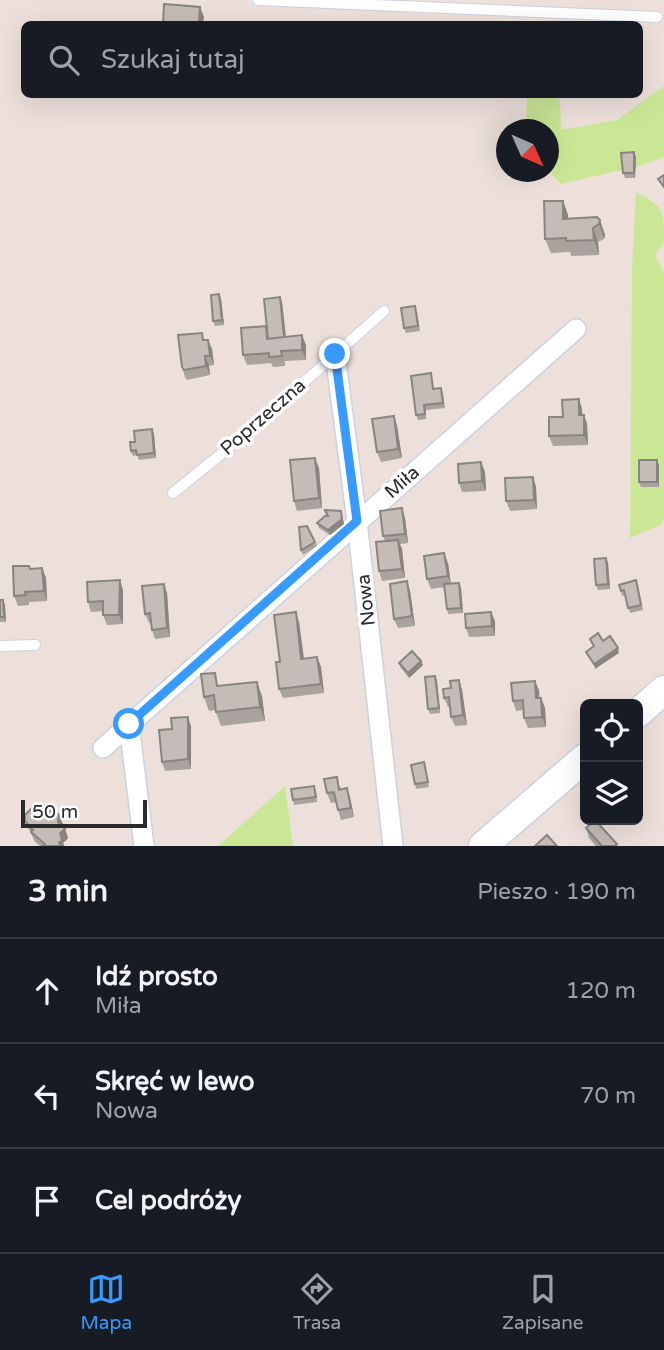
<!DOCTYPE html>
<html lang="pl">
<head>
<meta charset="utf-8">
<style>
	body { margin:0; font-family:"Varela Round",sans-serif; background:#20242c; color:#f1f3f6 }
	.controls { position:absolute; right:21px; bottom:21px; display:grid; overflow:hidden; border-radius:10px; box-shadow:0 7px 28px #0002 }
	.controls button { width:63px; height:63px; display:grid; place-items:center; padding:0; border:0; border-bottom:2px solid #363941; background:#171b24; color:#f1f3f6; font:35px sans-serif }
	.compass { position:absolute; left:496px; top:119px; width:63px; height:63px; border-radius:50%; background:#171b24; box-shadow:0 7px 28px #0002; rotate:135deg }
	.scale { position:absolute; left:21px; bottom:18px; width:126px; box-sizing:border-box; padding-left:7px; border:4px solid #2a2a2a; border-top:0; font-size:19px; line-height:24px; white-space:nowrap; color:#2a2a2a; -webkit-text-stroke:5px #fff; paint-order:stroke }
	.stop { position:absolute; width:21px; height:21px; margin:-16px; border:5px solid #379aff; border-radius:50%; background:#fff }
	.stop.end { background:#379aff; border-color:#fff; box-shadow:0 2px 7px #0008 }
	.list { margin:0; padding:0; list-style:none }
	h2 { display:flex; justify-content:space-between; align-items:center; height:91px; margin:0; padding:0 28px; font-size:30px }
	h2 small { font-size:23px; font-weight:400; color:#9ea1a6 }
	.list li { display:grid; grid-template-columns:46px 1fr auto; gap:21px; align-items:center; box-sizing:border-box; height:105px; padding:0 28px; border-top:2px solid #363941 }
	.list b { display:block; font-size:26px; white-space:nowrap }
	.list p { margin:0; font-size:23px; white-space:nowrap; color:#9ea1a6 }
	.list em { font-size:23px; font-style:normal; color:#9ea1a6 }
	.icon { flex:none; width:38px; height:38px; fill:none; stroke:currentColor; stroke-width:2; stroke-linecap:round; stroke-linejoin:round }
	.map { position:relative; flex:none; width:664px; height:846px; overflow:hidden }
	.search { position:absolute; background:#171b24; box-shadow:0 7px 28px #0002; left:21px; right:21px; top:21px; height:77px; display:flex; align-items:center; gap:18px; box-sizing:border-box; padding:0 24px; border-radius:10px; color:#9ea1a6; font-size:26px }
	.sheet { height:406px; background:#171b24 }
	nav { display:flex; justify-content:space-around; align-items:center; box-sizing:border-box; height:98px; border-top:2px solid #363941; background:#171b24; font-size:19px; color:#9ea1a6 }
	nav a { display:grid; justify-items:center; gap:4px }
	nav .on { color:#379aff }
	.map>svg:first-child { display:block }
	.green { fill:#cae795 }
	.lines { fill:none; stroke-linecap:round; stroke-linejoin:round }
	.lane-casing { stroke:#cad3dd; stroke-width:12 }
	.street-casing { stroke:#cad3dd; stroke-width:22 }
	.secondary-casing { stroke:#cad3dd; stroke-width:31 }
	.lane { stroke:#fff; stroke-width:10 }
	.street { stroke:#fff; stroke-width:19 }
	.secondary { stroke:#fff; stroke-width:28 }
	.wall { fill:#a9a29d }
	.shaded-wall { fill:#898480 }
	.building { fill:#c4bcb7; stroke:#898480; stroke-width:2 }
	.route { stroke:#379aff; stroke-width:9 }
	.labels { text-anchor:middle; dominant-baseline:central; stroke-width:7; stroke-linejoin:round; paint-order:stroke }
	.street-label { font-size:19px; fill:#2a2a2a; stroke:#fff }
</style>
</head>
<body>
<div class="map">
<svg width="664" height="846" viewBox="0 0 664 846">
	<rect width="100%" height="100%" fill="#ede0db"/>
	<path class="green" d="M664 86V157L640 166 560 184 549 170 548 130H526L527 95H549L560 100 561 130 617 120Z
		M636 192C664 207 664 209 664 243L655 254 664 273V517L662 524 630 538 632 269Z
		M285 786 293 846H218Z"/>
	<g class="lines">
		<g class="lane-casing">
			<path id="lane" d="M258 0 657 17
				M173 493 247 433 384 311
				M0 646 35 645"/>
		</g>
		<g class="street-casing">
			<path id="street" d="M335 354 357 521 393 846
				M129 724 144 846
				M103 748 576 329"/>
		</g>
		<g class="secondary-casing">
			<path id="secondary" d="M638 713 664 690
				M483 846 585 758"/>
		</g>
		<use href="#lane" class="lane"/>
		<use href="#street" class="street"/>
		<use href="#secondary" class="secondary"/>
	</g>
	<path class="wall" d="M634 152 636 157 635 178H625L623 173Z
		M563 201 568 215V218L600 220 605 235 604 239 598 242 599 255 571 256 570 252 551 253 545 239Z
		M280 297 282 302 286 337 306 345V360L285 361V366L273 367 271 363 247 365 243 355 267 330Z
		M221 299 224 325 215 326 213 321Z
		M417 311 420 331 406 333 404 328Z
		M205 340H208L212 349 214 365 209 366 210 375 187 380 185 377 182 367Z
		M431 373 434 389 443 393 445 408 426 410V419L418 420 416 415Z
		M579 399 582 409V415H584L587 424 588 445 553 446 549 436 563 417Z
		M394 416 397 426 402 458 381 462 377 452Z
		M152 429 154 434 156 458 139 460 137 455 133 456 131 451 135 442Z
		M481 462 485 472 486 491 462 492 459 483Z
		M659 465V487H641L639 482Z
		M319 468 322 508 297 511 294 501Z
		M533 477 536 487 537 509 510 511 506 501Z
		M341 511 344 524 330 535 319 528 317 523 327 516Z
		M405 518 408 543 400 544 402 549 405 578 382 581 379 571 385 541 383 536Z
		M315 542 317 546 303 555 301 550Z
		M606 558 608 563 610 589 598 590 596 585Z
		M448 563 451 584 461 588 463 613 448 614 447 609 445 587 431 589 427 579Z
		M29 566 31 569 42 568 46 578 47 601 29 602V605L18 606 14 596Z
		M638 585 643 610 630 613 625 595 622 596 621 591Z
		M123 590V624L107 625 103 615V611L91 612 88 602Z
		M410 591 415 626 398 628 394 619Z
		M167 593 170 637 155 639 152 630 151 623H149L145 614Z
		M0 600 5 605 6 622H0Z
		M495 621V636L469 637 466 628Z
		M299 622 304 659 317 657 321 667 324 693 283 698 279 689 280 662Z
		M421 661 423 665 409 678 401 668 399 663Z
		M435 676 437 681 440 713 430 714 428 709Z
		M459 680 462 690 467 725 455 726 451 717 450 707H448L444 698Z
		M220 686 262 696 265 721 221 726 215 710 209 711 204 697Z
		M539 690V698H541L545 708 546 727 528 728 524 718V710L516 711 513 701Z
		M191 726V769L165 771 162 762 172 729Z
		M424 762 429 787 416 789 415 784Z
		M340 786 341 789 347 788 350 798 354 817 341 820 336 802 331 803 327 793Z
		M316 791 317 802 294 805 293 800Z
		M25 821 63 824 62 826 65 829 68 838 63 843 64 846H40L35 842Z
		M586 828 617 844 618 846H596L589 838Z"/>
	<path class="shaded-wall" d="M200 7 204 17 203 24H199Z
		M634 152 636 157 635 178 634 173Z
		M563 201 568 215V233L563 219Z
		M600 220 605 235 604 239 599 224Z
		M593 228 598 242 599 255 594 240Z
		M219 294 221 299 224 325 222 320Z
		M280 297 282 302 287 347 285 342Z
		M302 335 306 345V360L302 350Z
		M208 340 212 349 214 365 210 356Z
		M205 356 209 366 210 375 206 366Z
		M579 399 582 409 583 424 579 415Z
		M584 415 587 424 588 445 584 435Z
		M394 416 397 426 402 458 398 449Z
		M152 429 154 434 156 458 154 453Z
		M315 458 319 468 322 508 319 498Z
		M657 460 659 465V487L657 482Z
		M481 462 485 472 486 491 482 481Z
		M533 477 536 487 537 509 534 500Z
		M402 508 405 518 408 543 405 534Z
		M341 511 344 524 330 535 328 530Z
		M398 540 402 549 405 578 402 569Z
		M444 553 448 563 451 586 448 576Z
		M606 558 608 563 610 589 608 584Z
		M42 568 46 578 47 601 44 591Z
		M120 580 123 590V624L119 615Z
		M407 581 410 591 415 626 412 616Z
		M459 583 461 588 463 613 461 608Z
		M164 584 167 593 170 637 167 628Z
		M3 600 5 605 6 622 4 617Z
		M296 612 299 622 305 668 301 659Z
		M491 612 495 621V636L492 626Z
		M618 648 619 653 595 669 594 664Z
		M317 657 321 667 324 693 321 684Z
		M421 661 423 665 409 678 408 673Z
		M435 676 437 681 440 713 439 708Z
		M459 680 462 690 467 725 463 715Z
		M535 681 539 690 540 708 536 698Z
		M257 682 262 696 265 721 260 707Z
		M541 698 545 708 546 727 542 717Z
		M188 717 191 726V769L188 759Z
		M347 788 350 798 354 817 351 808Z
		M59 815 63 824 62 831 65 829 68 838 63 843 64 846H60L59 843Z"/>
	<path class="building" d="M164 4 200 7 199 24H163Z
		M634 152V173H623L621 153Z
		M664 175V187L658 179Z
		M544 201H563V219L597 217 600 220 599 224 593 228 594 240 566 241V238L545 239Z
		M219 294 222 320 213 321 211 295Z
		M280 297 284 337 268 339 264 299Z
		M415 306 418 326 404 328 401 308Z
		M266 326 267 339 302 335V350L281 351 282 356 269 357V353L243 355 241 328Z
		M202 333 203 340H208L210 356H205L206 366 184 370 182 367 178 335Z
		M431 373 433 389 441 388 443 403 424 405 425 414 416 415 411 376Z
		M579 399V415H584V435L549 436V417H563L562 400Z
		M394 416 398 449 377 452 372 419Z
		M152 429 154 453 137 455 136 450 131 451 130 442H135L134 431Z
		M315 458 319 498 294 501 290 460Z
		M639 460H657V482H639Z
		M481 462 482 481 459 483 458 464Z
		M533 477 534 500 506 501 505 478Z
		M402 508 405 534 383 536 380 511Z
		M325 510 341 511 342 519 328 530 317 523 325 516H328Z
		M307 526 315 542 301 550 299 527Z
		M398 540 402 569 379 571 376 542Z
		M444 553 448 576 427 579 424 556Z
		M606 558 608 584 596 585 594 559Z
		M13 566H29L30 569 42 568 44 591 25 592 26 595 14 596Z
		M120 580 119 615H103V601L88 602 87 582Z
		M636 580 641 605 628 608 624 590 621 591 619 585Z
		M407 581 412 616 394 619 390 584Z
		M459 583 461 608 447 609 444 584Z
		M164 584 167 628 152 630 150 613 145 614 142 586Z
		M0 600H3L4 617H0Z
		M296 612 301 659 317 657 321 684 279 689 276 662H280L274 615Z
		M491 612 492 626 466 628 465 614Z
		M598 633 603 641 610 636 618 648 594 664 586 652 594 646 590 639Z
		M412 651 421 661 408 673 399 663Z
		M215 673 217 686 257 682 260 707 216 712 214 695 204 697 201 674Z
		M435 676 439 708 428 709 425 677Z
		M459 680 463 715 451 717 449 697 444 698 443 689 451 688 450 681Z
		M535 681 536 698H541L542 717 524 718 523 700 513 701 511 683Z
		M188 717V759L162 762 159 730 172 729 171 718Z
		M424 762 428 782 415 784 411 765Z
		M337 777 339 790 347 788 351 808 338 810 334 792 327 793 324 779Z
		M314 786 316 797 293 800 291 789Z
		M44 805 49 811H55L59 815 58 822 65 829 60 833 62 840 59 843 61 846H43L45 844 31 832 33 830 25 821V815L32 808 38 811Z
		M595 820 617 844 614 846H602L586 828Z
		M547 835 557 846H535Z"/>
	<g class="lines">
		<path class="route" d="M129 724 357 521 335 354"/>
	</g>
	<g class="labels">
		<g class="street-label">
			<text transform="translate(263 417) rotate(-41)">Poprzeczna</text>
			<text transform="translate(402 482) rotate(-41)">Miła</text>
			<text transform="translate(366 600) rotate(-96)">Nowa</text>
		</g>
	</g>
</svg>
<div class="controls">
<button><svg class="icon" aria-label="locate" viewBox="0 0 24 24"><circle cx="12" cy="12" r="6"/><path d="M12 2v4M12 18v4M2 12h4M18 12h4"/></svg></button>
<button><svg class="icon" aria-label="layers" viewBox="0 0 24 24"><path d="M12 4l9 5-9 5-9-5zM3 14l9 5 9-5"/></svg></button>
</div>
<svg class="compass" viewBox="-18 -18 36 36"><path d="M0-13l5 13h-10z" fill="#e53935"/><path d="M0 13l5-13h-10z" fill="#9ea1a6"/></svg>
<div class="scale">50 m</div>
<div class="stop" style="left:129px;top:724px"></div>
<div class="stop end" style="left:335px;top:354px"></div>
<div class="search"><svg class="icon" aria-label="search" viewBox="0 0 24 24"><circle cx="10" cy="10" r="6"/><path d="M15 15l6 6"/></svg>Szukaj tutaj</div>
</div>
<section class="sheet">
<h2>3 min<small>Pieszo · 190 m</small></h2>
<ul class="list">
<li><svg class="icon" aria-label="ahead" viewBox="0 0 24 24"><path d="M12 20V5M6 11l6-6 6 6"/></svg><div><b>Idź prosto</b><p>Miła</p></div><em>120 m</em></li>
<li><svg class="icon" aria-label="left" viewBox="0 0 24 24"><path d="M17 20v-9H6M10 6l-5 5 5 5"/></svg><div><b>Skręć w lewo</b><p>Nowa</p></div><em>70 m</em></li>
<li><svg class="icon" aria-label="arrive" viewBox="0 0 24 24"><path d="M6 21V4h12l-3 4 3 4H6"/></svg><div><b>Cel podróży</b></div></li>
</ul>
</section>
<nav>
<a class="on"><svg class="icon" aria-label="map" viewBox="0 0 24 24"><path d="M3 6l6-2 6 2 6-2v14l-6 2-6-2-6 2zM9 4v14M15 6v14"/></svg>Mapa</a>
<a><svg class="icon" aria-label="directions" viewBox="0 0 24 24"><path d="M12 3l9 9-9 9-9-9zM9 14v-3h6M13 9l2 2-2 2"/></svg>Trasa</a>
<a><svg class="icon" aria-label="saved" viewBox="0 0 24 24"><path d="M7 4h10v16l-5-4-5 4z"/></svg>Zapisane</a>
</nav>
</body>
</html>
